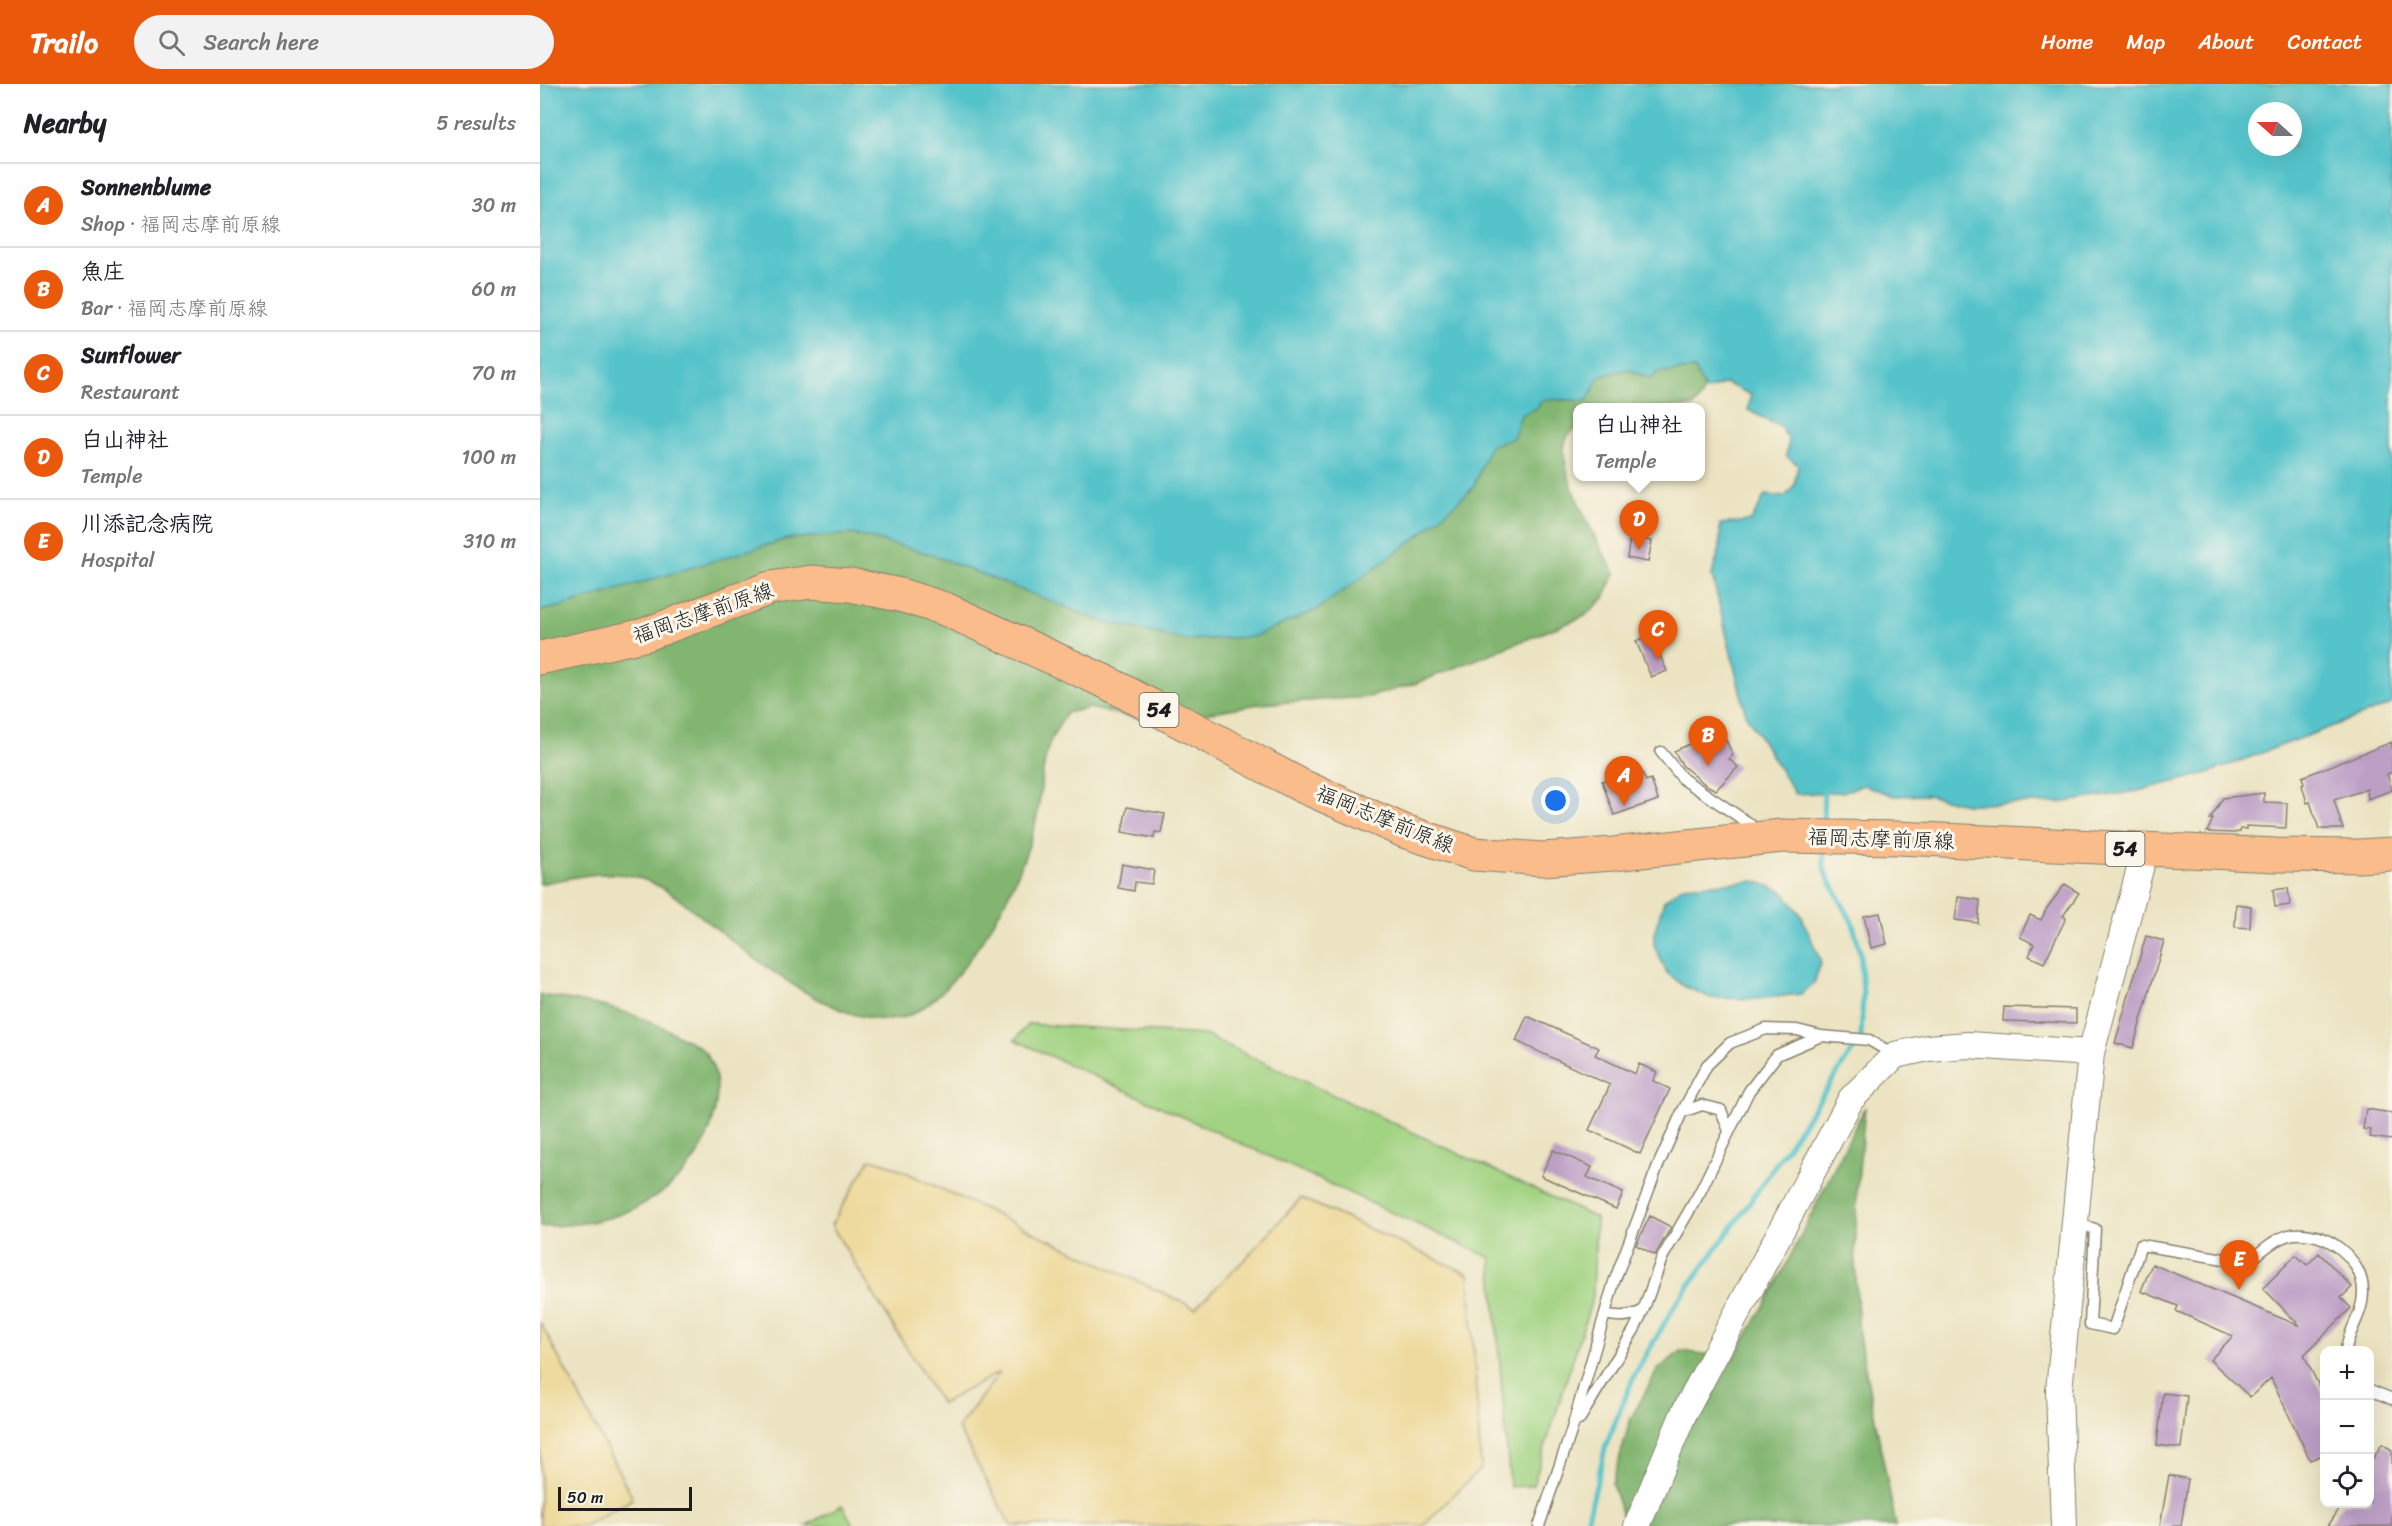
<!DOCTYPE html>
<html lang="en">
<head>
<meta charset="utf-8">
<style>
	body { margin:0; font-family:Sriracha,"Klee One",sans-serif; background:#f2f2f2; color:#202124 }
	.controls { position:absolute; right:18px; bottom:18px; display:grid; overflow:hidden; border-radius:12px; box-shadow:0 6px 24px #0002 }
	.controls button { width:54px; height:54px; display:grid; place-items:center; padding:0; border:0; border-bottom:2px solid #e0e0e0; background:#fff; color:#202124; font:30px sans-serif }
	.compass { position:absolute; left:1708px; top:18px; width:54px; height:54px; border-radius:50%; background:#fff; box-shadow:0 6px 24px #0002; rotate:291deg }
	.scale { position:absolute; left:18px; bottom:15px; width:134px; box-sizing:border-box; padding-left:6px; border:3px solid #1c1c1c; border-top:0; font-size:16px; line-height:21px; white-space:nowrap; color:#1c1c1c; -webkit-text-stroke:4px #fbf7ec; paint-order:stroke }
	.you { position:absolute; left:1016px; top:717px; width:21px; height:21px; margin:-15px; border:4px solid #fff; border-radius:50%; background:#1a73e8; box-shadow:0 0 0 9px #1a73e833 }
	.badge { display:grid; place-items:center; width:39px; height:39px; border-radius:50%; background:#ea580c; color:#fff; font-size:20px; font-weight:700 }
	.pin { position:absolute; translate:-50% -50px; filter:drop-shadow(0 2px 3px #0008) }
	.pin::after { content:''; position:absolute; top:32px; width:21px; height:18px; background:inherit; clip-path:polygon(0 0,100% 0,50% 100%) }
	.popup { position:absolute; left:1033px; top:319px; width:132px; height:78px; box-sizing:border-box; display:grid; place-content:center; border-radius:12px; background:#fff; filter:drop-shadow(0 2px 4px #0005); font-size:20px; white-space:nowrap; color:#757577 }
	.popup b { font-size:22px; color:#202124 }
	.popup::after { content:''; position:absolute; left:50%; top:100%; margin-left:-12px; border:12px solid transparent; border-top-color:#fff }
	.list { margin:0; padding:0; list-style:none }
	h2 { display:flex; justify-content:space-between; align-items:center; height:78px; margin:0; padding:0 24px; font-size:26px }
	h2 small { font-size:20px; font-weight:400; color:#757577 }
	.list li { display:grid; grid-template-columns:39px 1fr auto; gap:18px; align-items:center; box-sizing:border-box; height:84px; padding:0 24px; border-top:2px solid #e0e0e0 }
	.list b { display:block; font-size:22px; white-space:nowrap }
	.list p { margin:0; font-size:20px; white-space:nowrap; color:#757577 }
	.list em { font-size:20px; font-style:normal; color:#757577 }
	.icon { flex:none; width:33px; height:33px; fill:none; stroke:currentColor; stroke-width:2; stroke-linecap:round; stroke-linejoin:round }
	.map { position:relative; flex:none; width:1852px; height:1442px; overflow:hidden }
	header { display:flex; align-items:center; gap:36px; box-sizing:border-box; height:84px; padding:0 30px; background:#ea580c; color:#fff }
	header strong { font-size:28px }
	nav { display:flex; gap:33px; margin-inline-start:auto; font-size:21px }
	.search { width:420px; height:54px; background:#f2f2f2; display:flex; align-items:center; gap:15px; box-sizing:border-box; padding:0 21px; border-radius:33px; color:#757577; font-size:22px }
	main { display:flex }
	aside { flex:1; background:#fff }
	.map>svg:first-child { display:block }
	.green { fill:#a2d382; stroke:#5f784f; stroke-width:1.5 }
	.forest { fill:#81b570; stroke:#4e6846; stroke-width:1.5 }
	.sand { fill:#eeda9e; stroke:#857b5d; stroke-width:1.5 }
	.water { fill:#55c3ca; stroke:#387073; stroke-width:1.5; fill-rule:evenodd }
	.lines { fill:none; stroke-linecap:round; stroke-linejoin:round }
	.stream { stroke:#55c3ca; stroke-width:5 }
	.building { fill:#bd9fc6 }
	.service-casing { stroke:#84806e; stroke-width:13 }
	.tertiary-casing { stroke:#84806e; stroke-width:28 }
	.primary-casing { stroke:#84806e; stroke-width:35 }
	.service { stroke:#fff; stroke-width:10 }
	.tertiary { stroke:#fff; stroke-width:26 }
	.primary { stroke:#f9bc8a; stroke-width:33 }
	.labels { text-anchor:middle; dominant-baseline:central; stroke-width:6; stroke-linejoin:round; paint-order:stroke }
	.shield { fill:#fbf7ec; stroke:#5f5e5a; stroke-width:1.5 }
	.shield-label { font-size:20px; font-weight:bold; fill:#1c1c1c }
	.street-label { font-size:21px; fill:#1c1c1c; stroke:#fbf7ec }
</style>
</head>
<body>
<header>
<strong>Trailo</strong>
<div class="search"><svg class="icon" aria-label="search" viewBox="0 0 24 24"><circle cx="10" cy="10" r="6"/><path d="M15 15l6 6"/></svg>Search here</div>
<nav><a>Home</a><a>Map</a><a>About</a><a>Contact</a></nav>
</header>
<main>
<aside>
<h2>Nearby<small>5 results</small></h2>
<ul class="list">
<li><span class="badge">A</span><div><b>Sonnenblume</b><p>Shop · 福岡志摩前原線</p></div><em>30 m</em></li>
<li><span class="badge">B</span><div><b>魚庄</b><p>Bar · 福岡志摩前原線</p></div><em>60 m</em></li>
<li><span class="badge">C</span><div><b>Sunflower</b><p>Restaurant</p></div><em>70 m</em></li>
<li><span class="badge">D</span><div><b>白山神社</b><p>Temple</p></div><em>100 m</em></li>
<li><span class="badge">E</span><div><b>川添記念病院</b><p>Hospital</p></div><em>310 m</em></li>
</ul>
</aside>
<div class="map">
<svg width="1852" height="1442" viewBox="0 0 1852 1442">
	<rect width="100%" height="100%" fill="#fbf7ec"/>
	<filter id="ink" filterUnits="userSpaceOnUse"><feTurbulence type="fractalNoise" baseFrequency=".0167" numOctaves="2"/><feDisplacementMap in="SourceGraphic" scale="12" xChannelSelector="R" yChannelSelector="G"/><feConvolveMatrix kernelMatrix="1 2 1 2 8 2 1 2 1" color-interpolation-filters="sRGB"/></filter>
	<filter id="wash" filterUnits="userSpaceOnUse"><feTurbulence type="fractalNoise" baseFrequency=".008" numOctaves="4" result="noise"/><feDisplacementMap in="SourceGraphic" scale="24" xChannelSelector="R" yChannelSelector="G"/><feGaussianBlur stdDeviation="1.35" result="paint"/><feColorMatrix in="noise" values="0 0 0 0 0 0 0 0 0 0 0 0 0 0 0 0 0 1.4 0 .05"/><feComposite in="paint" operator="in"/></filter>
	<g filter="url(#wash)">
		<rect width="100%" height="100%" fill="#ebe3c1"/>
		<path class="green" d="M488 940 665 951 1056 1134 1053 1212 993 1401 970 1403 951 1174 475 956Z
			M302 1421 314 1442H265Z"/>
		<path class="forest" d="M909 262 1166 285 1162 312 1153 323 1038 324 1037 345C997 359 1063 467 1075 490L1064 514 1045 532 877 599 829 613 719 620 627 636 596 634 549 624 526 629C521 639 513 650 509 661 500 686 502 715 495 741 484 781 465 822 442 857 426 881 398 919 370 931 315 955 220 880 178 846 154 827 129 803 99 794 67 784 32 794 0 800V411Z
			M0 911C52 919 93 925 139 952 146 956 157 960 163 966 178 984 179 1005 175 1026 164 1086 112 1126 55 1137 37 1141 18 1141 0 1143Z
			M1325 1023 1317 1107 1315 1176 1319 1253 1356 1442H1086L1072 1400 1091 1334 1118 1285 1141 1267 1194 1274 1237 1199Z"/>
		<path class="sand" d="M330 1075 346 1079 655 1224 706 1174 761 1114 929 1190 941 1384 883 1442H471L418 1344 460 1288 401 1320 291 1141Z
			M0 1238 93 1415 44 1442H0Z"/>
		<path class="water" d="M0 0H1852V620L1668 689 1598 707 1518 719 1425 720 1389 711 1354 712 1324 701 1302 708 1255 710 1206 631 1172 491 1180 464V440L1211 437 1225 411 1245 413 1254 402 1258 381 1246 372 1249 357 1241 343 1208 326 1211 311 1186 299 1165 307 1155 285 1118 288 1111 295 1088 285 1059 293 1047 317 1003 315 997 324 981 331 973 354 950 362 933 404 879 452 778 525 713 553 646 556 564 538 387 469 313 450 247 455 27 521 0 527ZM1717 27H1753V63H1717Z
			M1215 797 1242 807 1261 831 1281 878 1274 899 1261 910 1217 915 1171 914 1144 902 1127 889 1114 861V849L1124 817 1143 802Z"/>
		<g class="lines">
			<path class="stream" d="M1283 743 1284 704
				M1046 1442 1066 1361 1094 1292 1135 1221 1206 1124 1321 954 1323 908 1320 868 1313 840 1284 786 1283 764"/>
		</g>
		<g id="blocks">
			<path class="building" d="M1090 453 1112 457 1108 478 1087 474Z
				M1111 551 1127 587 1111 593 1096 557Z
				M1181 646 1193 671 1189 675 1198 683 1176 706 1166 701 1143 682 1134 667Z
				M1852 658V688L1847 690 1852 706 1828 715 1827 705 1794 716 1803 745H1779L1770 718 1767 719 1762 701 1764 700 1762 693Z
				M1101 686 1106 697 1111 695 1118 716 1074 731 1062 697 1083 690 1084 694Z
				M1724 709V718L1747 719 1746 744 1706 742V745H1701L1700 748 1693 749 1667 748 1673 735H1670L1683 714Z
				M587 723 625 730 621 749 615 748 614 754 582 748Z
				M582 780 614 786 612 800 595 798 594 807 578 804Z
				M1525 800 1539 809 1523 832 1526 834 1504 879 1489 872 1494 860 1480 853 1490 831 1501 836 1507 824Z
				M1748 804 1750 821 1735 823 1733 806Z
				M1418 813 1440 816 1438 839 1415 836Z
				M1696 820 1711 822 1710 844 1695 843Z
				M1340 829 1347 860 1331 864 1324 832Z
				M1606 852 1624 857 1593 964 1575 959Z
				M1464 923 1536 925V939L1463 937Z
				M987 932 1059 964 1055 971 1095 990 1099 980 1117 988 1113 997 1130 1005 1100 1070 1049 1046 1070 1001 976 957Z
				M1826 1025 1852 1029V1056L1830 1053 1831 1046 1823 1045Z
				M1013 1066 1052 1083 1047 1093 1083 1109 1076 1125 1001 1092Z
				M1110 1132 1131 1143 1115 1171 1096 1161Z
				M1779 1169 1812 1203 1801 1214 1811 1224 1764 1271 1785 1315V1370L1770 1376 1731 1294 1710 1313 1670 1276 1693 1252 1636 1227 1638 1222 1601 1207 1612 1180 1760 1242 1723 1204 1756 1171 1767 1181Z
				M1623 1309 1647 1312 1641 1364 1617 1361Z
				M1842 1360 1852 1366V1442H1788L1803 1419H1830V1379Z
				M1629 1391 1648 1395 1641 1442H1620Z"/>
		</g>
	</g>
	<g filter="url(#ink)">
		<use href="#blocks" fill-opacity="0" stroke="#84806e" stroke-width="1.5"/>
		<g class="lines">
			<g class="service-casing">
				<path id="service" d="M1121 668 1143 695 1210 740 1212 751
					M1142 1028 1162 1021 1181 1026 1189 1047
					M1535 1139 1555 1145 1550 1240 1573 1245 1601 1161 1708 1179C1720 1168 1737 1152 1754 1150 1787 1146 1824 1176 1823 1209 1823 1230 1808 1247 1806 1266
					M1065 1230C1079 1234 1090 1233 1103 1227
					M1830 1306 1852 1315
					M1039 1336 1094 1246 1103 1227 1122 1174 1160 1108 1209 1007 1237 971 1281 952
					M999 1442 1031 1348 1074 1198 1117 1084 1142 1028 1167 981 1190 959 1226 945 1257 946 1281 952 1329 956 1355 971"/>
			</g>
			<g class="tertiary-casing">
				<path id="tertiary" d="M1097 1442 1143 1331 1311 1015 1355 971 1388 964 1428 961 1551 969
					M1524 1442 1519 1307 1551 969 1605 766"/>
			</g>
			<g class="primary-casing">
				<path id="primary" d="M0 574 104 551 230 504 271 498 310 501 360 511 405 525 566 598 762 702 864 747 934 770 1003 775 1073 770 1242 752 1358 754 1736 771 1819 772 1852 770"/>
			</g>
			<use href="#service" class="service"/>
			<use href="#tertiary" class="tertiary"/>
			<use href="#primary" class="primary"/>
		</g>
	</g>
	<g class="labels">
		<g class="shield">
			<rect x="599.5" y="609" width="39" height="34" rx="4.5"/>
			<rect x="1565.5" y="748" width="39" height="34" rx="4.5"/>
		</g>
		<g class="shield-label">
			<text x="619" y="626">54</text>
			<text x="1585" y="765">54</text>
		</g>
		<g class="street-label">
			<text transform="translate(163 529) rotate(-19)">福岡志摩前原線</text>
			<text transform="translate(845 735) rotate(22)">福岡志摩前原線</text>
			<text transform="translate(1341 755) rotate(2)">福岡志摩前原線</text>
		</g>
	</g>
</svg>
<div class="controls">
<button>+</button>
<button>−</button>
<button><svg class="icon" aria-label="locate" viewBox="0 0 24 24"><circle cx="12" cy="12" r="6"/><path d="M12 2v4M12 18v4M2 12h4M18 12h4"/></svg></button>
</div>
<svg class="compass" viewBox="-18 -18 36 36"><path d="M0-13l5 13h-10z" fill="#e53935"/><path d="M0 13l5-13h-10z" fill="#757577"/></svg>
<div class="scale">50 m</div>
<div class="you"></div>
<div class="pin badge" style="left:1084px;top:722px">A</div>
<div class="pin badge" style="left:1168px;top:682px">B</div>
<div class="pin badge" style="left:1118px;top:576px">C</div>
<div class="pin badge" style="left:1099px;top:466px">D</div>
<div class="popup"><b>白山神社</b>Temple</div>
<div class="pin badge" style="left:1699px;top:1206px">E</div>
</div>
</main>
</body>
</html>
